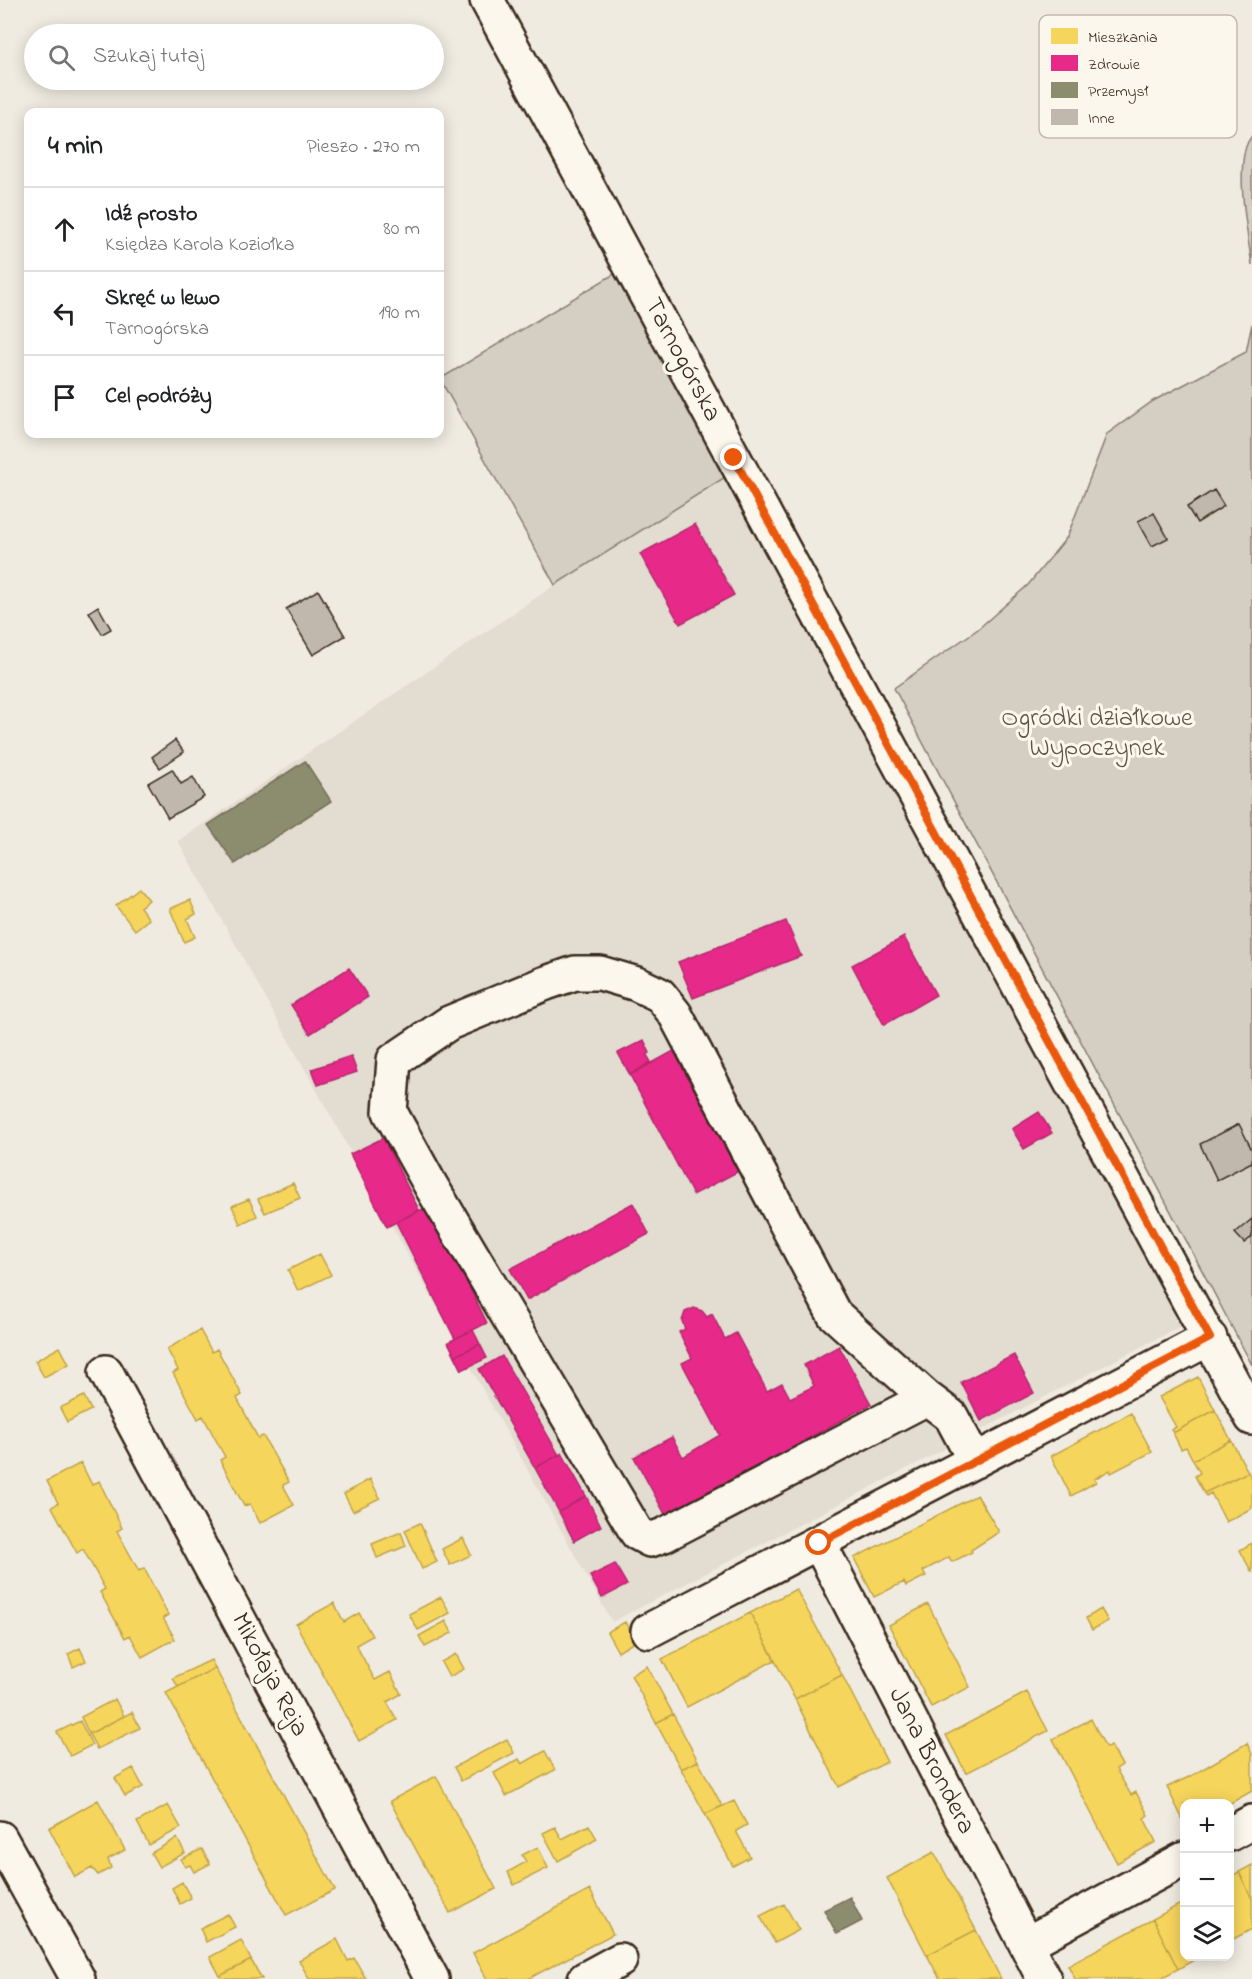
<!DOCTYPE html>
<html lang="pl">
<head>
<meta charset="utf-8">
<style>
	body { margin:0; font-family:"Indie Flower",sans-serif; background:#f6f6f6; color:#202124 }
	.controls { position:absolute; right:18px; bottom:18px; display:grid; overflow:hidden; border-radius:12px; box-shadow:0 3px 15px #0003 }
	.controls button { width:54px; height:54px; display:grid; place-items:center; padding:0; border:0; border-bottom:2px solid #e0e0e0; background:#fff; color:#202124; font:30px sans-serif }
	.stop { position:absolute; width:18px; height:18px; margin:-14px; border:4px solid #ea580c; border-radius:50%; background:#fff }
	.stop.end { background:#ea580c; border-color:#fff; box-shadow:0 2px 6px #0008 }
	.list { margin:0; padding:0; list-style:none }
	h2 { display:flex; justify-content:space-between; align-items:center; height:78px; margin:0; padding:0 24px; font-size:26px }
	h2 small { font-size:20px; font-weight:400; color:#757577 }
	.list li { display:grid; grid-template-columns:39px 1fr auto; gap:18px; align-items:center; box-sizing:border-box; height:84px; padding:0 24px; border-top:2px solid #e0e0e0 }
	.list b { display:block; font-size:22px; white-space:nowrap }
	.list p { margin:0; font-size:20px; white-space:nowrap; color:#757577 }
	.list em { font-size:20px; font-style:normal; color:#757577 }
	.icon { flex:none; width:33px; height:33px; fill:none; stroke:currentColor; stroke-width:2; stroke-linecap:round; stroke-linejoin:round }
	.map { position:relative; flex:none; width:1252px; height:1979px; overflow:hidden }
	.search { position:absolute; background:#fff; box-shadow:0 3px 15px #0003; left:24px; top:24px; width:420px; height:66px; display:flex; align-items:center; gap:15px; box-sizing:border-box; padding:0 21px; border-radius:33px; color:#757577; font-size:22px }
	.panel { position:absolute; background:#fff; box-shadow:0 3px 15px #0003; left:24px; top:108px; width:420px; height:330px; border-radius:12px }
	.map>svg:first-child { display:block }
	.built { fill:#e2dcd1 }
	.green { fill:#d5cec3; stroke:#887c70; stroke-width:1.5 }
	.homes { fill:#f6d55c; stroke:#bea249; stroke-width:1.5 }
	.health { fill:#e7298a; stroke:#b3296a; stroke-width:1.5 }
	.industry { fill:#8c8c6e; stroke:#746f56; stroke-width:1.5 }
	.building { fill:#c0b8ad; stroke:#3b2a1e; stroke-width:1.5 }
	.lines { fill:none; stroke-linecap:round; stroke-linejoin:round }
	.minor-casing { stroke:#3b2a1e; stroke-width:38 }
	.minor { stroke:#fbf7ec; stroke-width:33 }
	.route { stroke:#ea580c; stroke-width:8 }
	.labels { text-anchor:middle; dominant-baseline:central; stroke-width:6; stroke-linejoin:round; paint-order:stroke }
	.street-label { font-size:26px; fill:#3b2a1e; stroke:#fbf7ec }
	.park-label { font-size:26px; fill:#625347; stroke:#fbf7ec }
	.key { fill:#fbf7ec; stroke:#c1baae; stroke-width:1.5 }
	.key-label { font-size:16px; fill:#3b2a1e }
</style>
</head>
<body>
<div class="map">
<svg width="1252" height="1979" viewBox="0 0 1252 1979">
	<rect width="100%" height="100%" fill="#f0ebe0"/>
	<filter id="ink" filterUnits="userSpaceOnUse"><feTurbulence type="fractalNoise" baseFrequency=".0167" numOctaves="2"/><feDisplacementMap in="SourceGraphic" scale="12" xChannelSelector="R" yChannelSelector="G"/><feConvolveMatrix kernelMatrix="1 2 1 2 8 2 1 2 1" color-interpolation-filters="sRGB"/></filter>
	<g filter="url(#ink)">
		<path class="built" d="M727 476 1187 1323 612 1622 178 841 555 585Z"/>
		<path class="green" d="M1252 136V265C1248 236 1232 157 1252 136Z
			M614 274 727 476 555 585 440 379Z
			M1252 324V1365L894 688 978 629 1028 585 1067 537 1107 434 1153 401 1246 352Z"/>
		<path class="homes" d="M139 888 149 900 140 907 149 919 135 930 116 906Z
			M190 900 196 914 187 919 195 937 184 942 170 909Z
			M293 1183 300 1198 265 1213 258 1199Z
			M249 1199 257 1216 240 1224 232 1206Z
			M320 1254 331 1275 298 1291 288 1270Z
			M200 1330 212 1352 217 1349 242 1395 237 1398 258 1438 263 1436 289 1482 283 1485 294 1505 260 1523 250 1504 244 1506 220 1460 225 1457 203 1416 198 1419 173 1373 178 1370 167 1349Z
			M60 1347 69 1364 44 1377 35 1361Z
			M1198 1377 1215 1410 1173 1433 1171 1430 1176 1427 1159 1397Z
			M84 1396 91 1410 67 1422 60 1408Z
			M1215 1410 1231 1440 1193 1460 1186 1447 1181 1449 1173 1433Z
			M1131 1413 1152 1452 1111 1473 1110 1470 1094 1479 1096 1482 1071 1496 1051 1456Z
			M1231 1440 1248 1472 1204 1493 1195 1476 1200 1473 1193 1460Z
			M81 1463 92 1485 99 1481 122 1528 117 1531 139 1571 144 1568 168 1615 163 1618 175 1639 142 1657 130 1635 125 1638 100 1592 105 1589 83 1549 77 1553 52 1507 58 1503 47 1481Z
			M1248 1472 1252 1480V1508L1226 1522 1211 1493 1206 1496 1204 1493Z
			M370 1479 380 1498 353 1511 344 1494Z
			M977 1495 999 1532 971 1550 972 1552 952 1562 949 1557 923 1571 926 1576 906 1586 904 1582 874 1597 854 1558Z
			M420 1523 437 1562 422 1569 405 1530Z
			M401 1532 406 1546 377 1558 372 1544Z
			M463 1538 471 1555 450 1565 442 1549Z
			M1252 1543V1573L1240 1550Z
			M796 1589 842 1675 795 1699 750 1613Z
			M441 1597 450 1613 418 1630 409 1614Z
			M334 1603 344 1622 359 1613 372 1636 356 1645 375 1680 390 1672 401 1694 387 1702 397 1720 359 1741 296 1624Z
			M928 1604 970 1687 931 1707 889 1625Z
			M1101 1609 1108 1621 1092 1630 1086 1618Z
			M750 1613 775 1660 687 1707 662 1659Z
			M446 1621 452 1633 425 1647 419 1636Z
			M625 1622 636 1641 618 1652 607 1632Z
			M80 1648 86 1661 73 1667 68 1654Z
			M456 1654 464 1669 449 1677 441 1662Z
			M211 1660 215 1668 178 1687 173 1678Z
			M647 1666 673 1714 656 1723 631 1675Z
			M215 1668 335 1890 286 1915 166 1693Z
			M842 1675 887 1762 839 1787 795 1699Z
			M1027 1692 1048 1731 966 1773 946 1735Z
			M115 1699 124 1716 89 1734 81 1717Z
			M132 1712 140 1728 97 1749 89 1734Z
			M673 1714 698 1761 681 1769 656 1723Z
			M1091 1719 1106 1748 1111 1746 1122 1765 1116 1769 1131 1795 1136 1792 1148 1815 1144 1818 1156 1842 1117 1863 1053 1739Z
			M80 1721 92 1745 70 1756 57 1732Z
			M507 1739 514 1753 461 1781 454 1767Z
			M1247 1743 1252 1754V1791L1229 1804H1184V1822L1167 1787 1191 1776Z
			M545 1751 555 1770 506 1796 494 1773 519 1759 522 1764Z
			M698 1761 722 1806 705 1814 681 1769Z
			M133 1768 143 1787 125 1796 115 1778Z
			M436 1776 496 1889 450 1913 390 1801Z
			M98 1800 125 1850 108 1859 111 1868 98 1875 92 1868 75 1877 49 1828Z
			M734 1801 747 1825 736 1831 750 1857 733 1866 705 1814Z
			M168 1805 181 1828 149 1845 137 1822Z
			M589 1825 597 1839 558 1861 543 1833 555 1827 562 1839Z
			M177 1838 185 1853 159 1867 151 1853Z
			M538 1847 548 1868 514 1885 508 1872 526 1862 522 1855Z
			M202 1849 210 1864 194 1872 190 1865 185 1867 181 1859Z
			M934 1852 976 1930 927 1955 887 1878Z
			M1252 1865V1899L1239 1872Z
			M1239 1872 1252 1899V1929L1230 1941V1877Z
			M182 1882 191 1898 180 1904 172 1888Z
			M590 1890 613 1934 528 1979H487L473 1953Z
			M1184 1902V1956H1201L1178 1969 1153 1919Z
			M784 1904 799 1930 775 1943 760 1916Z
			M228 1914 235 1927 206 1942 200 1928Z
			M1153 1919 1178 1969 1159 1979H1075L1068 1965Z
			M976 1930 1001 1979H940L927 1955Z
			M337 1939 348 1961 354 1958 366 1979H309L299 1960Z
			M241 1940 251 1960 220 1976 210 1957Z
			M251 1960 262 1979H222L220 1976Z"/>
		<path class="health" d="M695 524 734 595 680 624 640 554Z
			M786 921 801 956 693 998 678 962Z
			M904 937 936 995 884 1025 852 965Z
			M349 968 368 997 310 1034 291 1005Z
			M644 1040 650 1053 647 1055 651 1062 630 1075 618 1053Z
			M681 1047 743 1169 693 1195 630 1075Z
			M351 1056 357 1072 318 1085 312 1069Z
			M1039 1112 1052 1133 1024 1149 1012 1129Z
			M383 1138 419 1210 387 1227 350 1154Z
			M633 1203 649 1234 527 1300 510 1269Z
			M429 1206 487 1323 455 1339 396 1222Z
			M694 1308 702 1311 707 1317 712 1314 725 1339 736 1333 767 1391 782 1383 790 1398 814 1386 804 1365 839 1346 871 1404 805 1440 809 1446 732 1488 729 1482 666 1516 634 1457 672 1437 683 1457 720 1435 682 1363 692 1358 679 1332 685 1329 682 1321 685 1312Z
			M473 1330 480 1344 455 1356 448 1342Z
			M480 1344 487 1358 462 1370 455 1356Z
			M1014 1355 1034 1393 981 1421 961 1382Z
			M502 1356 559 1455 535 1468 479 1369Z
			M562 1453 586 1496 559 1512 535 1468Z
			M586 1496 601 1526 574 1541 559 1512Z
			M615 1564 627 1585 602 1598 590 1576Z"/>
		<path class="industry" d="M305 761 331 801 235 864 208 825Z
			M850 1897 862 1921 837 1934 824 1910Z"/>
		<path class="building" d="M1214 490 1224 506 1197 523 1187 507Z
			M1154 513 1168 538 1152 546 1138 521Z
			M318 590 345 636 313 655 286 609Z
			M98 606 111 629 102 634 89 612Z
			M175 740 184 752 160 768 152 757Z
			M172 769 181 784 193 777 204 797 168 818 148 783Z
			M1239 1124 1252 1150V1162L1217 1180 1200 1144Z
			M1252 1219V1237L1244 1243 1235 1233Z"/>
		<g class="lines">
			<g class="minor-casing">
				<path id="minor" d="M487 0 1252 1418
					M106 1372 432 1979
					M927 1398 664 1535 650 1540 637 1533 431 1186 390 1112 394 1060 449 1023 546 983 575 973H600L637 984 660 995 675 1014 834 1314 927 1398 951 1416 975 1461
					M819 1543 1044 1979
					M648 1631 1210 1338
					M1230 1834 1252 1822
					M0 1838 78 1979
					M1026 1944 1184 1859
					M585 1979 620 1960"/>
			</g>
			<use href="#minor" class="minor"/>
		</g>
	</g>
	<g class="lines" filter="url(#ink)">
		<path class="route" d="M734 458 1210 1338 819 1543"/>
	</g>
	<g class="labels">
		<g class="street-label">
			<text transform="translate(682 360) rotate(62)">Tarnogórska</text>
			<text transform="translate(269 1675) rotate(62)">Mikołaja Reja</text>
			<text transform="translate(931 1761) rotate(63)">Jana Brondera</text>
		</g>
		<g class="park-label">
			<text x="1097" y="719">Ogródki działkowe<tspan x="1097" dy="30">Wypoczynek</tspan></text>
		</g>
	</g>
	<rect x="1039" y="15" width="198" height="123" rx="9" class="key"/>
	<rect x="1051" y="28" width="27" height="16" fill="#f6d55c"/>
	<rect x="1051" y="55" width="27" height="16" fill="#e7298a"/>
	<rect x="1051" y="82" width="27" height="16" fill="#8c8c6e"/>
	<rect x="1051" y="109" width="27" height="16" fill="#c0b8ad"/>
	<g class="key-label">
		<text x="1088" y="42">Mieszkania</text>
		<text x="1088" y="69">Zdrowie</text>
		<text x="1088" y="96">Przemysł</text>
		<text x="1088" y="123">Inne</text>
	</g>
</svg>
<div class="controls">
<button>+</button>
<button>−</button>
<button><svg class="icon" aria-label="layers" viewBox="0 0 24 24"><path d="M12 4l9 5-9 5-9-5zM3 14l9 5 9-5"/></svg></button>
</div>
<div class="stop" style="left:819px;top:1543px"></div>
<div class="stop end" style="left:734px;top:458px"></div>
<div class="search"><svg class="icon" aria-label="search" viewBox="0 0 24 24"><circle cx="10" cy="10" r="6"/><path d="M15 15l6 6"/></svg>Szukaj tutaj</div>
<section class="panel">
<h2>4 min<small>Pieszo · 270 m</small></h2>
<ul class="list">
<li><svg class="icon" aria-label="ahead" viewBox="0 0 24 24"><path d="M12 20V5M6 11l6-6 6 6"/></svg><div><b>Idź prosto</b><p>Księdza Karola Koziołka</p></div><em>80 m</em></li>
<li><svg class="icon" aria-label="left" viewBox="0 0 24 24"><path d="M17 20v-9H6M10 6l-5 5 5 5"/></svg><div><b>Skręć w lewo</b><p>Tarnogórska</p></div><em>190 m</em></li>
<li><svg class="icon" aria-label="arrive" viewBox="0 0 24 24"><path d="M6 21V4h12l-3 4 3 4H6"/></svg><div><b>Cel podróży</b></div></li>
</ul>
</section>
</div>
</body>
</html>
